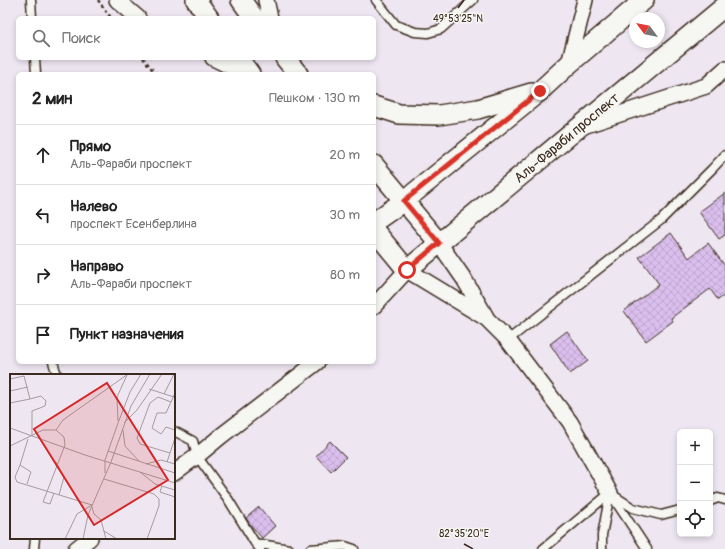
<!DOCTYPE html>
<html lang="ru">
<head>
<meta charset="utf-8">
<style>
	body { margin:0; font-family:Pangolin,sans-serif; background:#f6f6f6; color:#222 }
	.controls { position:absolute; right:12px; bottom:12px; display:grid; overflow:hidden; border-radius:6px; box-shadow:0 2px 6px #0003 }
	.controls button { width:36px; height:36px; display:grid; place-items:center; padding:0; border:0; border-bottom:1px solid #e0e0e0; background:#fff; color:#222; font:20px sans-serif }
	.compass { position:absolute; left:629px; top:12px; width:36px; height:36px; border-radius:50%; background:#fff; box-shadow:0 2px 6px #0003; rotate:302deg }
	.stop { position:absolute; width:12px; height:12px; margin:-9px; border:3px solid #d93025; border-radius:50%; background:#fff }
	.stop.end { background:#d93025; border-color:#fff; box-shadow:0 1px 4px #0008 }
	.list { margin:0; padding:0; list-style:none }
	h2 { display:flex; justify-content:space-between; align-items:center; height:52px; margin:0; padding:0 16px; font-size:17px }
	h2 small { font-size:13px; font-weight:400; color:#767676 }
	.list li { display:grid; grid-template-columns:26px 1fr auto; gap:12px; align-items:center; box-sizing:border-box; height:60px; padding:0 16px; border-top:1px solid #e0e0e0 }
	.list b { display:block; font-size:15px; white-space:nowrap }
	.list p { margin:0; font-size:13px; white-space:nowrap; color:#767676 }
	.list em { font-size:13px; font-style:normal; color:#767676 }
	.icon { flex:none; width:22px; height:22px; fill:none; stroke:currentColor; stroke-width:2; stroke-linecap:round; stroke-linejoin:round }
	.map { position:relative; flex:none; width:725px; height:549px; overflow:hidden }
	.search { position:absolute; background:#fff; box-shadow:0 2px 6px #0003; left:16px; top:16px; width:360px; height:44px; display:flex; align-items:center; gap:10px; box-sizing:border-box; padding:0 14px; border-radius:6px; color:#767676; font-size:15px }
	.panel { position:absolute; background:#fff; box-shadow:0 2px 6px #0003; left:16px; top:72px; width:360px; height:292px; border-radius:6px }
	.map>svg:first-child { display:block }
	.building { fill:url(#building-cross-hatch); stroke:#3b2a1e }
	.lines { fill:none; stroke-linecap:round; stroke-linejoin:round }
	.service-casing { stroke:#3b2a1e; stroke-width:11 }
	.minor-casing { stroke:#3b2a1e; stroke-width:18 }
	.tertiary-casing { stroke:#3b2a1e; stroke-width:22 }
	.path { stroke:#3b2a1e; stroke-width:2.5; stroke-dasharray:3 3; stroke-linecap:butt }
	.service { stroke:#f6f6f2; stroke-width:8 }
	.minor { stroke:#f6f6f2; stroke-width:15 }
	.tertiary { stroke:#f6f6f2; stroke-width:19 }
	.route { stroke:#d93025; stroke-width:5 }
	.ticks { fill:none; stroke:#3b2a1e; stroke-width:1.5 }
	.labels { text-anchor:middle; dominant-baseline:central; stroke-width:3; stroke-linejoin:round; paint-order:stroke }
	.street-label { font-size:14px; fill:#3b2a1e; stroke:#f6f6f2 }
	.inset-road { fill:none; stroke:#a69b9d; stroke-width:1 }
	.view { fill:#d62828; fill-opacity:0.15; stroke:#d62828; stroke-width:2 }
	.inset-edge { fill:none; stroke:#3b2a1e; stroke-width:2 }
	.ticks-label { font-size:10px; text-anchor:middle; fill:#3b2a1e; stroke:#f6f6f2; stroke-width:3; stroke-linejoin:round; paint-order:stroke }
</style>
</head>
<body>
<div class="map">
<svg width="725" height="549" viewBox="0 0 725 549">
	<defs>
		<pattern id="building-cross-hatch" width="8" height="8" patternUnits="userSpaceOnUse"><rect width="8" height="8" fill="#dabfee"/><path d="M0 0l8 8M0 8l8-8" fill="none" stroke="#bca4cc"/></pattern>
	</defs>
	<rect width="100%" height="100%" fill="#eee6f1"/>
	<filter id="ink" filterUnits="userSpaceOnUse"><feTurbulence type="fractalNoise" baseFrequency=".025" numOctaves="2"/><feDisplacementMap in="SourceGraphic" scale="8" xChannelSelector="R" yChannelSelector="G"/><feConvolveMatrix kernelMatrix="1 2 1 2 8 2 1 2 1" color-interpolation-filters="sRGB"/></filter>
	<g filter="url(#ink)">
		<path class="building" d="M725 193V235L719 239 699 212Z
			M671 233 689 258 708 243 725 266V295L718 300 710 289 671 318 673 321 646 341 624 311 659 284 639 257Z
			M567 331 588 361 570 374 550 344Z
			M330 441 346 457 331 472 316 456Z
			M259 507 275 526 262 538 249 523 246 518Z"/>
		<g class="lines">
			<g class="service-casing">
				<path id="service" d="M31 0 32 18
					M376 0 396 25 415 32 428 33 441 29 473 0
					M35 58 36 74
					M508 340 661 220 712 169 725 155
					M53 362 57 375
					M174 431 193 441 197 456 228 499 255 543 260 549
					M610 493 633 508 661 515 680 510
					M612 496 647 549
					M710 501 718 498 725 500
					M255 543 289 549
					M34 549 35 538
					M310 549 345 546 354 549
					M543 549 610 493
					M602 549V535L610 493"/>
			</g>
			<g class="minor-casing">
				<path id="minor" d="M117 0 138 18
					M266 0 270 18
					M213 58 246 74
					M569 64 585 0
					M583 126 706 86 725 69
					M439 243 464 279 486 317
					M374 306 407 270 486 318 508 340 570 422 610 493
					M174 473 197 456 221 436 317 362
					M76 549 90 538"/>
			</g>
			<g class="tertiary-casing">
				<g id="tertiary">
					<path d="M196 0 209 18"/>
					<path d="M241 0 254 18"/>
					<path d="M238 58 250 74"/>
					<path d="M285 58 298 74"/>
					<path d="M374 106 399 114 439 115 478 109 531 93"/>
					<path d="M374 165 439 243"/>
					<path d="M374 222 404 201 540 91 569 64 644 0"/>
					<path id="s1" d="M374 230 407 270 725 6"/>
				</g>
			</g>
			<path class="path" d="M98 0 111 18
				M143 58 156 74"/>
			<use href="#service" class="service"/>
			<use href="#minor" class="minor"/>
			<use href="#tertiary" class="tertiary"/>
		</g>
	</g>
	<g class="lines" filter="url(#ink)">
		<path class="route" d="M407 270 439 243 404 201 540 91"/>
	</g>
	<path class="ticks" d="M458 8 464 0M464 544 473 549"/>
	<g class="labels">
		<g class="street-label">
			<text stroke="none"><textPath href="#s1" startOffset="259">Аль-Фараби проспект</textPath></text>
		</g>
	</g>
	<g transform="translate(10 374)">
		<rect width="165" height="165" fill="#eee6f1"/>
		<path class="inset-road" d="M0 5 14 2 20 25 31 22 36 27 35 32 22 37V62M139 15 164 23M0 17 18 13M165 19 156 39H147L142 54 151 60 156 53 165 56M154 20 164 0M0 29 20 25M108 47 107 23 117 1M114 49 127 36 152 0M0 54 75 81 165 109M113 56 115 72 129 87M0 72 33 56H46L53 46 118 0M98 77 165 99M160 79 130 70 127 64 140 29 148 23 161 28M46 88 54 103 49 121M157 88 165 64M136 90 151 86 165 90M10 91 5 103 7 108 82 131M130 98 145 110 165 116M95 99V86L108 49 120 18 131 0M94 105 144 120 149 125V132L137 165M17 110 21 98 10 91 18 65M152 112 150 118 165 123M44 119 40 130 33 128 55 71 54 63 46 56M82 133 84 140 91 146 96 165M94 157 107 165M55 165 67 140 82 131M73 165 78 141 101 88 121 32 140 0"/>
		<path class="view" d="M97 9 158 106 84 151 24 55Z"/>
		<rect width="165" height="165" class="inset-edge"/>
	</g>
	<g class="ticks-label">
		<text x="458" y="22">49°53'25"N</text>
		<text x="464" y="537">82°35'20"E</text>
	</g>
</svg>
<div class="controls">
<button>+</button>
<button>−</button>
<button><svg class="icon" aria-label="locate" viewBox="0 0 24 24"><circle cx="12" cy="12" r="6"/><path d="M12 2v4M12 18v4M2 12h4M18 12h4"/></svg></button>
</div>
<svg class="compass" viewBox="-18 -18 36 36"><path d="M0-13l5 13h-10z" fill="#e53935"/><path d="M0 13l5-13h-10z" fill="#767676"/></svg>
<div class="stop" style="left:407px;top:270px"></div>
<div class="stop end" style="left:540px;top:91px"></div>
<div class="search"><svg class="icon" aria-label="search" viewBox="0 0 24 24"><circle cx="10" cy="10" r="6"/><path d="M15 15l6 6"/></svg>Поиск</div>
<section class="panel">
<h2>2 мин<small>Пешком · 130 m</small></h2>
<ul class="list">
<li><svg class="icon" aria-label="ahead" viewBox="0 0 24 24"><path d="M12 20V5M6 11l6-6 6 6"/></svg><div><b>Прямо</b><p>Аль-Фараби проспект</p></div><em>20 m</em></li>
<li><svg class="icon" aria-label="left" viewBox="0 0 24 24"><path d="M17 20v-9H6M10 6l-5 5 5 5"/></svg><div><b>Налево</b><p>проспект Есенберлина</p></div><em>30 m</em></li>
<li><svg class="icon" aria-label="right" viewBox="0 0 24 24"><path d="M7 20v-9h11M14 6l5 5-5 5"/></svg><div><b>Направо</b><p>Аль-Фараби проспект</p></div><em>80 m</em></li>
<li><svg class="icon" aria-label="arrive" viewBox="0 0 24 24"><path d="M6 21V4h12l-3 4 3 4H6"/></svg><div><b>Пункт назначения</b></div></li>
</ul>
</section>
</div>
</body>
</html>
